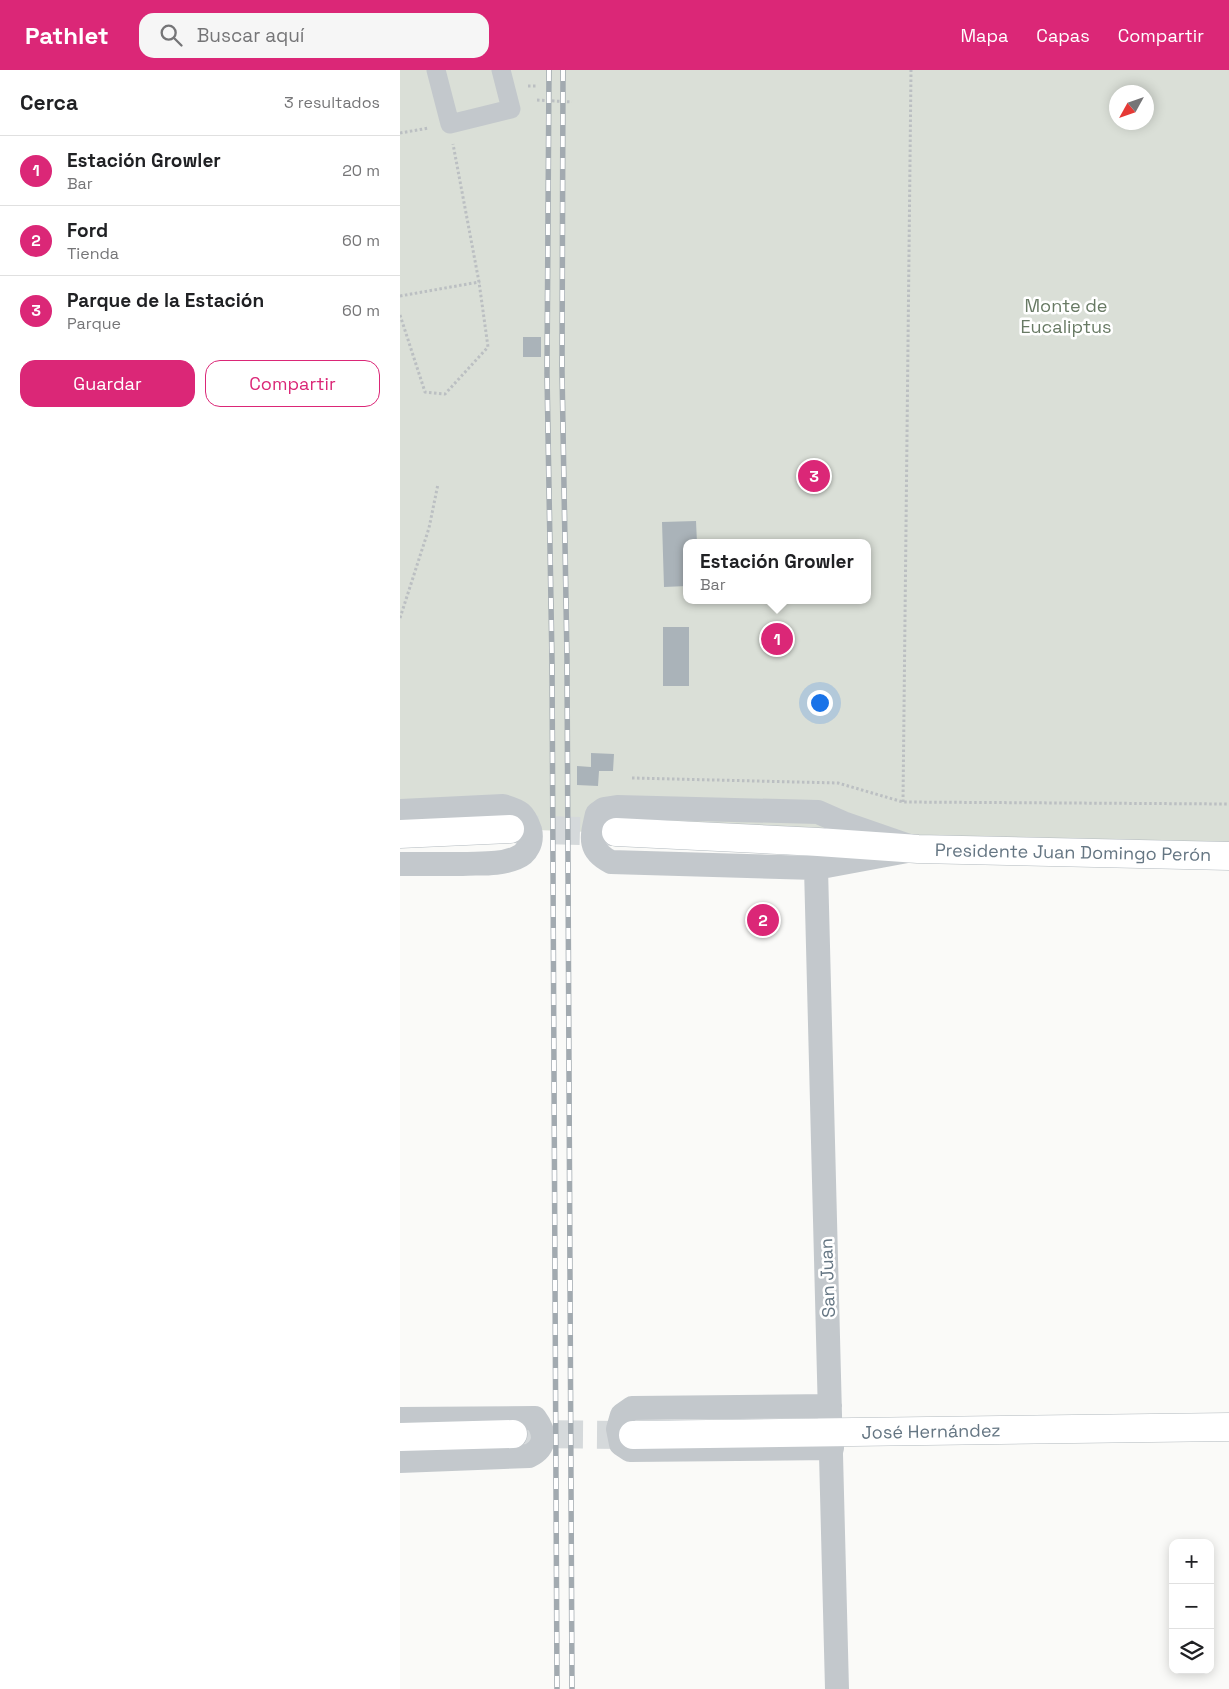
<!DOCTYPE html>
<html lang="es">
<head>
<meta charset="utf-8">
<style>
	body { margin:0; font-family:"Space Grotesk",sans-serif; background:#f6f6f6; color:#202124 }
	.controls { position:absolute; right:15px; bottom:15px; display:grid; overflow:hidden; border-radius:10px; box-shadow:0 2px 12px #0003 }
	.controls button { width:45px; height:45px; display:grid; place-items:center; padding:0; border:0; border-bottom:1px solid #e0e0e0; background:#fff; color:#202124; font:25px sans-serif }
	.compass { position:absolute; left:709px; top:15px; width:45px; height:45px; border-radius:50%; background:#fff; box-shadow:0 2px 12px #0003; rotate:230deg }
	.you { position:absolute; left:419px; top:632px; width:18px; height:18px; margin:-12px; border:4px solid #fff; border-radius:50%; background:#1a73e8; box-shadow:0 0 0 8px #1a73e833 }
	.badge { display:grid; place-items:center; width:32px; height:32px; border-radius:50%; background:#db2777; color:#fff; font-size:16px; font-weight:700 }
	.pin { position:absolute; translate:-50% -50%; border:2px solid #fff; box-shadow:0 1px 5px #0006 }
	.popup { position:absolute; left:283px; top:469px; width:188px; height:65px; box-sizing:border-box; display:grid; place-content:center; border-radius:10px; background:#fff; filter:drop-shadow(0 1px 4px #0005); font-size:16px; white-space:nowrap; color:#757577 }
	.popup b { font-size:19px; color:#202124 }
	.popup::after { content:''; position:absolute; left:50%; top:100%; margin-left:-10px; border:10px solid transparent; border-top-color:#fff }
	.list { margin:0; padding:0; list-style:none }
	h2 { display:flex; justify-content:space-between; align-items:center; height:65px; margin:0; padding:0 20px; font-size:21px }
	h2 small { font-size:16px; font-weight:400; color:#757577 }
	.list li { display:grid; grid-template-columns:32px 1fr auto; gap:15px; align-items:center; box-sizing:border-box; height:70px; padding:0 20px; border-top:1px solid #e0e0e0 }
	.list b { display:block; font-size:19px; white-space:nowrap }
	.list p { margin:0; font-size:16px; white-space:nowrap; color:#757577 }
	.list em { font-size:16px; font-style:normal; color:#757577 }
	.actions { display:flex; gap:10px; padding:15px 20px }
	.actions a { flex:1; padding:11px 0; border:1px solid #db2777; border-radius:15px; text-align:center; font-size:18px; color:#db2777 }
	.actions .main { background:#db2777; color:#fff }
	.icon { flex:none; width:28px; height:28px; fill:none; stroke:currentColor; stroke-width:2; stroke-linecap:round; stroke-linejoin:round }
	.map { position:relative; flex:none; width:829px; height:1619px; overflow:hidden }
	header { display:flex; align-items:center; gap:30px; box-sizing:border-box; height:70px; padding:0 25px; background:#db2777; color:#fff }
	header strong { font-size:24px }
	nav { display:flex; gap:28px; margin-inline-start:auto; font-size:18px }
	.search { width:350px; height:45px; background:#f6f6f6; display:flex; align-items:center; gap:12px; box-sizing:border-box; padding:0 18px; border-radius:15px; color:#757577; font-size:19px }
	main { display:flex }
	aside { flex:1; background:#fff }
	.map>svg:first-child { display:block }
	.green { fill:#dadfd7; fill-rule:evenodd }
	.building { fill:#aab3b9 }
	.lines { fill:none; stroke-linecap:round; stroke-linejoin:round }
	.secondary-tunnel { stroke:#d5d9db; stroke-width:28; stroke-dasharray:28 14; stroke-linecap:butt }
	.secondary-casing { stroke:#b3babf; stroke-width:29 }
	.path { stroke:#bbbfc2; stroke-width:3; stroke-dasharray:2.5 2.5; stroke-linecap:butt }
	.pedestrian { stroke:#c3c8cc; stroke-width:19 }
	.minor { stroke:#c3c8cc; stroke-width:24 }
	.secondary { stroke:#fff; stroke-width:28 }
	.rail-casing { stroke:#a2aab0; stroke-width:5.5 }
	.rail { stroke:#fff; stroke-width:4; stroke-dasharray:11; stroke-linecap:butt }
	.labels { text-anchor:middle; dominant-baseline:central; stroke-width:5; stroke-linejoin:round; paint-order:stroke }
	.park-label { font-size:18px; fill:#687a64; stroke:#fff }
	.street-label { font-size:18px; fill:#657683; stroke:#fff }
</style>
</head>
<body>
<header>
<strong>Pathlet</strong>
<div class="search"><svg class="icon" aria-label="search" viewBox="0 0 24 24"><circle cx="10" cy="10" r="6"/><path d="M15 15l6 6"/></svg>Buscar aquí</div>
<nav><a>Mapa</a><a>Capas</a><a>Compartir</a></nav>
</header>
<main>
<aside>
<h2>Cerca<small>3 resultados</small></h2>
<ul class="list">
<li><span class="badge">1</span><div><b>Estación Growler</b><p>Bar</p></div><em>20 m</em></li>
<li><span class="badge">2</span><div><b>Ford</b><p>Tienda</p></div><em>60 m</em></li>
<li><span class="badge">3</span><div><b>Parque de la Estación</b><p>Parque</p></div><em>60 m</em></li>
</ul>
<div class="actions"><a class="main">Guardar</a><a>Compartir</a></div>
</aside>
<div class="map">
<svg width="829" height="1619" viewBox="0 0 829 1619">
	<rect width="100%" height="100%" fill="#fafaf8"/>
	<path class="green" d="M0 0H829V786L110 759 0 764ZM716 22H746V52H716ZM287 473H467V530H287Z"/>
	<path class="building" d="M123 267H141V287H123Z
		M296 451 297 473H287V516L264 517 262 452Z
		M263 557H289V616H263Z
		M191 683 214 684 213 701H199L198 716 177 715V696L191 697Z"/>
	<g class="lines">
		<path class="secondary-tunnel" d="M110 759 216 762
			M113 1364 233 1365"/>
		<g class="secondary-casing">
			<path id="secondary" d="M216 762 418 772 518 779 829 786
				M0 764 110 759
				M233 1365 829 1357
				M0 1367 113 1364"/>
		</g>
		<path class="path" d="M128 16H137
			M137 30 172 32
			M0 63 29 58
			M0 226 79 212 53 74
			M0 245 25 322 45 324 88 277 79 212
			M0 548 29 458 38 414
			M232 708 438 713 503 732 829 734
			M503 732 511 0"/>
		<path class="pedestrian" d="M36 0 50 54 111 39 101 0"/>
		<path class="minor" d="M217 737 418 742 443 753 518 779 416 798 211 792C187 780 192 766 197 744L204 739Z
			M0 741 103 736C120 741 124 743 130 760 133 772 127 784 116 788 99 795 80 793 62 794 41 794 21 794 0 794
			M416 798 437 1619
			M430 1336 232 1338 222 1345 218 1359 221 1374 230 1380 432 1378
			M0 1349 135 1348C146 1363 147 1377 129 1386L0 1391"/>
		<use href="#secondary" class="secondary"/>
		<g class="rail-casing">
			<path id="rail" d="M149 0 147 304 152 592 157 1619
				M163 0 162 301 167 589 172 1619"/>
		</g>
		<use href="#rail" class="rail"/>
	</g>
	<g class="labels">
		<g class="park-label">
			<text x="666" y="235">Monte de<tspan x="666" dy="21">Eucaliptus</tspan></text>
		</g>
		<g class="street-label">
			<text transform="translate(673 782) rotate(1)">Presidente Juan Domingo Perón</text>
			<text transform="translate(427 1208) rotate(-92)">San Juan</text>
			<text transform="translate(531 1361) rotate(-1)">José Hernández</text>
		</g>
	</g>
</svg>
<div class="controls">
<button>+</button>
<button>−</button>
<button><svg class="icon" aria-label="layers" viewBox="0 0 24 24"><path d="M12 4l9 5-9 5-9-5zM3 14l9 5 9-5"/></svg></button>
</div>
<svg class="compass" viewBox="-18 -18 36 36"><path d="M0-13l5 13h-10z" fill="#e53935"/><path d="M0 13l5-13h-10z" fill="#757577"/></svg>
<div class="you"></div>
<div class="pin badge" style="left:377px;top:569px">1</div>
<div class="popup"><b>Estación Growler</b>Bar</div>
<div class="pin badge" style="left:363px;top:850px">2</div>
<div class="pin badge" style="left:414px;top:406px">3</div>
</div>
</main>
</body>
</html>
